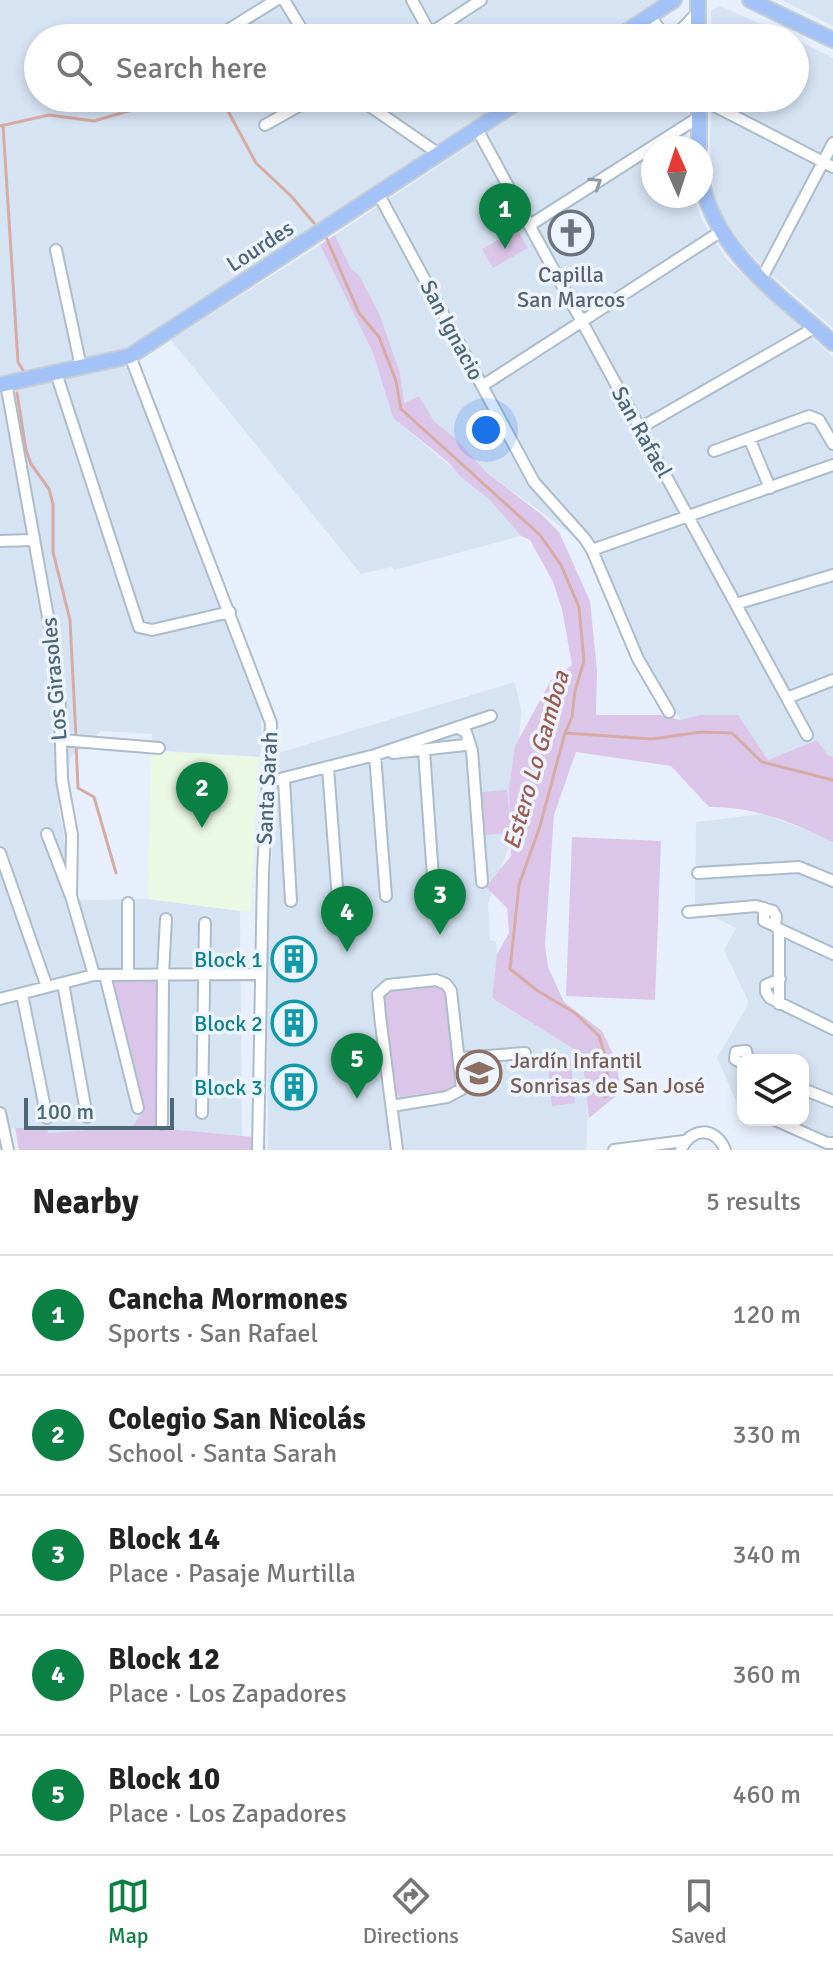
<!DOCTYPE html>
<html lang="en">
<head>
<meta charset="utf-8">
<style>
	body { margin:0; font-family:Signika,sans-serif; background:#f2f2f2; color:#222 }
	.controls { position:absolute; right:24px; bottom:24px; display:grid; overflow:hidden; border-radius:16px; box-shadow:0 4px 12px #0003 }
	.controls button { width:72px; height:72px; display:grid; place-items:center; padding:0; border:0; border-bottom:2px solid #e0e0e0; background:#fff; color:#222; font:40px sans-serif }
	.compass { position:absolute; left:641px; top:136px; width:72px; height:72px; border-radius:50%; background:#fff; box-shadow:0 4px 12px #0003; rotate:357deg }
	.scale { position:absolute; left:24px; bottom:20px; width:150px; box-sizing:border-box; padding-left:8px; border:4px solid #4c6775; border-top:0; font-size:22px; line-height:28px; white-space:nowrap; color:#4c6775; -webkit-text-stroke:6px #eef4fe; paint-order:stroke }
	.you { position:absolute; left:486px; top:430px; width:28px; height:28px; margin:-20px; border:6px solid #fff; border-radius:50%; background:#1a73e8; box-shadow:0 0 0 12px #1a73e833 }
	.badge { display:grid; place-items:center; width:52px; height:52px; border-radius:50%; background:#0b8043; color:#fff; font-size:26px; font-weight:700 }
	.pin { position:absolute; translate:-50% -66px; filter:drop-shadow(0 2px 4px #0008) }
	.pin::after { content:''; position:absolute; top:42px; width:28px; height:24px; background:inherit; clip-path:polygon(0 0,100% 0,50% 100%) }
	.list { margin:0; padding:0; list-style:none }
	h2 { display:flex; justify-content:space-between; align-items:center; height:104px; margin:0; padding:0 32px; font-size:34px }
	h2 small { font-size:26px; font-weight:400; color:#767676 }
	.list li { display:grid; grid-template-columns:52px 1fr auto; gap:24px; align-items:center; box-sizing:border-box; height:120px; padding:0 32px; border-top:2px solid #e0e0e0 }
	.list b { display:block; font-size:30px; white-space:nowrap }
	.list p { margin:0; font-size:26px; white-space:nowrap; color:#767676 }
	.list em { font-size:26px; font-style:normal; color:#767676 }
	.icon { flex:none; width:44px; height:44px; fill:none; stroke:currentColor; stroke-width:2; stroke-linecap:round; stroke-linejoin:round }
	.map { position:relative; flex:none; width:833px; height:1150px; overflow:hidden }
	.search { position:absolute; background:#fff; box-shadow:0 4px 12px #0003; left:24px; right:24px; top:24px; height:88px; display:flex; align-items:center; gap:20px; box-sizing:border-box; padding:0 28px; border-radius:44px; color:#767676; font-size:30px }
	.sheet { height:704px; background:#fff }
	nav { display:flex; justify-content:space-around; align-items:center; box-sizing:border-box; height:112px; border-top:2px solid #e0e0e0; background:#fff; font-size:22px; color:#767676 }
	nav a { display:grid; justify-items:center; gap:4px }
	nav .on { color:#0b8043 }
	.map>svg:first-child { display:block }
	.residential { fill:#d6e3f3 }
	.education { fill:#ebf8e4 }
	.green { fill:#dbc6e9 }
	.lines { fill:none; stroke-linecap:round; stroke-linejoin:round }
	.stream { stroke:#d7aba3; stroke-width:3 }
	.minor-casing { stroke:#abbdcb; stroke-width:14 }
	.major-casing { stroke:#c6ced3; stroke-width:18 }
	.minor { stroke:#fff; stroke-width:10 }
	.major { stroke:#a2c2f8; stroke-width:14 }
	.oneway { stroke:#8b9ca5 }
	.labels { text-anchor:middle; dominant-baseline:central; stroke-width:7; stroke-linejoin:round; paint-order:stroke }
	.street-label { font-size:22px; fill:#4c6775; stroke:#eef4fe }
	.worship-label { font-size:22px; fill:#5b616d; stroke:#eef4fe }
	.culture-label { font-size:22px; fill:#0d838f; stroke:#eef4fe; text-anchor:end }
	.education-label { font-size:22px; fill:#785e54; stroke:#eef4fe; text-anchor:start }
	.water-label { font-size:24px; font-style:italic; fill:#9d5c50; stroke:#eef4fe }
</style>
</head>
<body>
<div class="map">
<svg width="833" height="1150" viewBox="0 0 833 1150">
	<rect width="100%" height="100%" fill="#e8effc"/>
	<path class="residential" d="M0 0H657L599 38H38V98H507L312 231 130 346 110 354 0 377Z
		M782 0H833V26Z
		M720 6 793 38H711V10Z
		M795 39 833 58V328L773 276 745 248 720 214 714 195 710 144 712 98H795Z
		M541 98H656L659 103 671 98H688L687 148H653V196H693L703 222 726 259 833 357V757L828 755 817 740 768 760 681 720 641 652 599 554 487 473 456 439 434 421 419 396 404 403 399 371 379 313 359 275 351 269 335 235Z
		M320 245 373 353 393 418 489 499 521 536 394 570 392 567 361 574 171 340Z
		M123 366 127 369 227 618 261 717 262 748 259 757 151 750 152 734 101 731 71 757 58 808 63 827 69 900 148 899 240 911 242 1136 159 1128 132 1127 47 1133 46 1128H15L8 1129 6 1150H0V393Z
		M515 682 521 711 513 836 488 903 490 940 496 942 497 954 492 998 582 1054 588 1110 586 1150H268L267 932 278 753Z
		M763 814 833 840V1150L832 1146 752 1120H803V1060H743V1111L738 1105 717 1058 749 1003 724 950 736 928 695 908 696 822Z"/>
	<path class="education" d="M151 751 259 757 250 912 148 899Z"/>
	<path class="green" d="M517 229 528 248 493 268 482 249Z
		M335 235 351 269 359 275 379 313 400 373 404 403 419 396 434 421 456 439 487 473 542 515 559 532 590 601 597 670 596 715H660L680 720 700 715H738L768 760 817 740 828 755 833 757V842C793 823 754 806 709 807L671 766 576 752 554 815 545 945 548 967 564 1002 602 1031 616 1060 621 1092 589 1118 582 1054 492 998 497 954 509 933 507 908 486 887 511 856V833L485 835 481 792 507 790 510 820 509 789 515 746 551 680 572 665 562 609 553 582 530 540 521 536 489 499 461 477 448 462 393 418 373 353 320 245Z
		M572 837 661 841 655 1000 566 996Z
		M110 979 160 981 159 1128 253 1137 252 1150H19L15 1128H47L48 1133 132 1127 143 1111Z
		M439 984 447 993 458 1082 453 1089 401 1097 394 1092 382 997 388 990Z
		M570 1057 575 1103 552 1106 547 1059Z"/>
	<g class="lines">
		<path class="stream" d="M221 98 256 163 291 196 314 223
			M3 125 18 362 24 372
			M0 126 49 115 94 121 139 108 149 98
			M326 237 359 313 379 337 396 381 401 409 540 535 561 565 579 607 584 661 575 691 572 717 565 733 540 826 519 885 510 969 538 991 575 1013 599 1036 608 1065 605 1097
			M17 393 26 450 31 464 49 489 53 504V552L70 620 76 737
			M565 733 652 739 701 732 732 733 762 762 833 780
			M76 744 78 788 94 797 116 873"/>
		<g class="minor-casing">
			<path id="minor" d="M284 0 307 38
				M412 0 430 33
				M650 16 666 38
				M215 38 276 0
				M423 38 481 0
				M673 38 698 12
				M358 98 439 154
				M699 98 833 167
				M265 125 313 98
				M477 129 807 735
				M379 195 534 482 585 539 592 550 638 659 669 712
				M530 225 699 117
				M56 250 81 367
				M762 278 833 143
				M130 356 271 723 263 872 258 1150
				M56 373 139 627 152 630 230 612
				M6 383 55 656 60 709 62 780 72 835 71 896 94 975
				M482 386 720 232
				M640 428 816 327
				M749 438 770 488
				M714 451 809 416 819 420 833 444
				M0 541 32 540
				M592 550 833 465
				M736 604 833 575
				M787 698 833 680
				M458 728 466 732 472 751 482 882
				M61 740 159 748
				M424 750 434 891
				M393 753 465 745 468 740
				M375 755 386 896
				M328 768 338 900
				M284 780 291 901
				M268 782 375 755 491 716
				M47 834 70 894
				M0 853 47 987
				M698 873 799 867 833 881
				M688 912 756 906 773 911 776 916 775 926 764 921V908
				M777 928 833 954
				M105 975 138 1108
				M128 975V903
				M780 979 766 985V992L770 998 833 1029
				M63 983 87 1117
				M22 994 47 1118
				M0 999 94 975 260 974
				M779 1004V929
				M460 1058 525 1053
				M743 1064 735 1059 736 1052 746 1051 748 1060
				M803 1089 833 1101
				M392 1106 447 1097 462 1089 451 991 446 984 436 980 388 985 378 994 380 1016 397 1150
				M0 1113 8 1150
				M202 1113 205 923
				M775 1120 827 1143H833
				M162 1124 163 974 166 919
				M614 1150 684 1141
				M681 1150C690 1127 716 1126 725 1150"/>
		</g>
		<g class="major-casing">
			<path id="major" d="M698 0V38
				M750 0 833 40
				M616 38 674 0
				M699 98V148
				M701 176C712 250 781 296 833 343
				M0 385 130 356 524 98"/>
		</g>
		<use href="#minor" class="minor"/>
		<use href="#major" class="major"/>
	</g>
	<defs><path id="oneway-chevron" d="M-2-3.5L2.5 0L-2 3.5" fill="none" stroke-width="1.6" stroke-linecap="round" stroke-linejoin="round" transform="scale(2)"/></defs>
	<use class="oneway" href="#oneway-chevron" transform="translate(596 183) rotate(-33)"/>
	<defs>
		<g id="church-ring" transform="scale(2.3)"><circle r="9.5" fill="#eef4fe" stroke="#6b7280" stroke-width="1.5"/><path d="M-1.2-6h2.4v3.5h3.3v2.4h-3.3V6h-2.4V-.1h-3.3v-2.4h3.3Z" fill="#6b7280"/></g>
		<g id="building-ring" transform="scale(2.3)"><circle r="9.5" fill="#eef4fe" stroke="#0f9aa8" stroke-width="1.5"/><path d="M-4-6H4V6H1V3H-1V6H-4ZM-2.5-4.3h1.7v1.8h-1.7ZM.8-4.3h1.7v1.8H.8ZM-2.5-1h1.7V.8h-1.7ZM.8-1h1.7V.8H.8Z" fill="#0f9aa8"/></g>
		<g id="school-ring" transform="scale(2.3)"><circle r="9.5" fill="#eef4fe" stroke="#8d6e63" stroke-width="1.5"/><path d="M0-5L7-2L0 1L-7-2ZM-4 1L0 2.5L4 1V4Q0 6-4 4Z" fill="#8d6e63"/></g>
	</defs>
	<g fill-rule="evenodd">
		<use href="#church-ring" x="571" y="233"/>
		<use href="#building-ring" x="294" y="959"/>
		<use href="#building-ring" x="294" y="1023"/>
		<use href="#school-ring" x="479" y="1073"/>
		<use href="#building-ring" x="294" y="1087"/>
	</g>
	<g class="labels">
		<g class="street-label">
			<text transform="translate(260 246) rotate(-33)">Lourdes</text>
			<text transform="translate(452 330) rotate(62)">San Ignacio</text>
			<text transform="translate(642 432) rotate(61)">San Rafael</text>
			<text transform="translate(54 679) rotate(-95)">Los Girasoles</text>
			<text transform="translate(267 788) rotate(-87)">Santa Sarah</text>
		</g>
		<g class="worship-label">
			<text x="571" y="274">Capilla<tspan x="571" dy="25">San Marcos</tspan></text>
		</g>
		<g class="culture-label">
			<text x="263" y="959">Block 1</text>
			<text x="263" y="1023">Block 2</text>
			<text x="263" y="1087">Block 3</text>
		</g>
		<g class="education-label">
			<text x="510" y="1060">Jardín Infantil<tspan x="510" dy="25">Sonrisas de San José</tspan></text>
		</g>
		<g class="water-label">
			<text transform="translate(536 760) rotate(-74)">Estero Lo Gamboa</text>
		</g>
	</g>
</svg>
<div class="controls">
<button><svg class="icon" aria-label="layers" viewBox="0 0 24 24"><path d="M12 4l9 5-9 5-9-5zM3 14l9 5 9-5"/></svg></button>
</div>
<svg class="compass" viewBox="-18 -18 36 36"><path d="M0-13l5 13h-10z" fill="#e53935"/><path d="M0 13l5-13h-10z" fill="#767676"/></svg>
<div class="scale">100 m</div>
<div class="you"></div>
<div class="pin badge" style="left:505px;top:249px">1</div>
<div class="pin badge" style="left:202px;top:828px">2</div>
<div class="pin badge" style="left:440px;top:935px">3</div>
<div class="pin badge" style="left:347px;top:952px">4</div>
<div class="pin badge" style="left:357px;top:1099px">5</div>
<div class="search"><svg class="icon" aria-label="search" viewBox="0 0 24 24"><circle cx="10" cy="10" r="6"/><path d="M15 15l6 6"/></svg>Search here</div>
</div>
<section class="sheet">
<h2>Nearby<small>5 results</small></h2>
<ul class="list">
<li><span class="badge">1</span><div><b>Cancha Mormones</b><p>Sports · San Rafael</p></div><em>120 m</em></li>
<li><span class="badge">2</span><div><b>Colegio San Nicolás</b><p>School · Santa Sarah</p></div><em>330 m</em></li>
<li><span class="badge">3</span><div><b>Block 14</b><p>Place · Pasaje Murtilla</p></div><em>340 m</em></li>
<li><span class="badge">4</span><div><b>Block 12</b><p>Place · Los Zapadores</p></div><em>360 m</em></li>
<li><span class="badge">5</span><div><b>Block 10</b><p>Place · Los Zapadores</p></div><em>460 m</em></li>
</ul>
</section>
<nav>
<a class="on"><svg class="icon" aria-label="map" viewBox="0 0 24 24"><path d="M3 6l6-2 6 2 6-2v14l-6 2-6-2-6 2zM9 4v14M15 6v14"/></svg>Map</a>
<a><svg class="icon" aria-label="directions" viewBox="0 0 24 24"><path d="M12 3l9 9-9 9-9-9zM9 14v-3h6M13 9l2 2-2 2"/></svg>Directions</a>
<a><svg class="icon" aria-label="saved" viewBox="0 0 24 24"><path d="M7 4h10v16l-5-4-5 4z"/></svg>Saved</a>
</nav>
</body>
</html>
